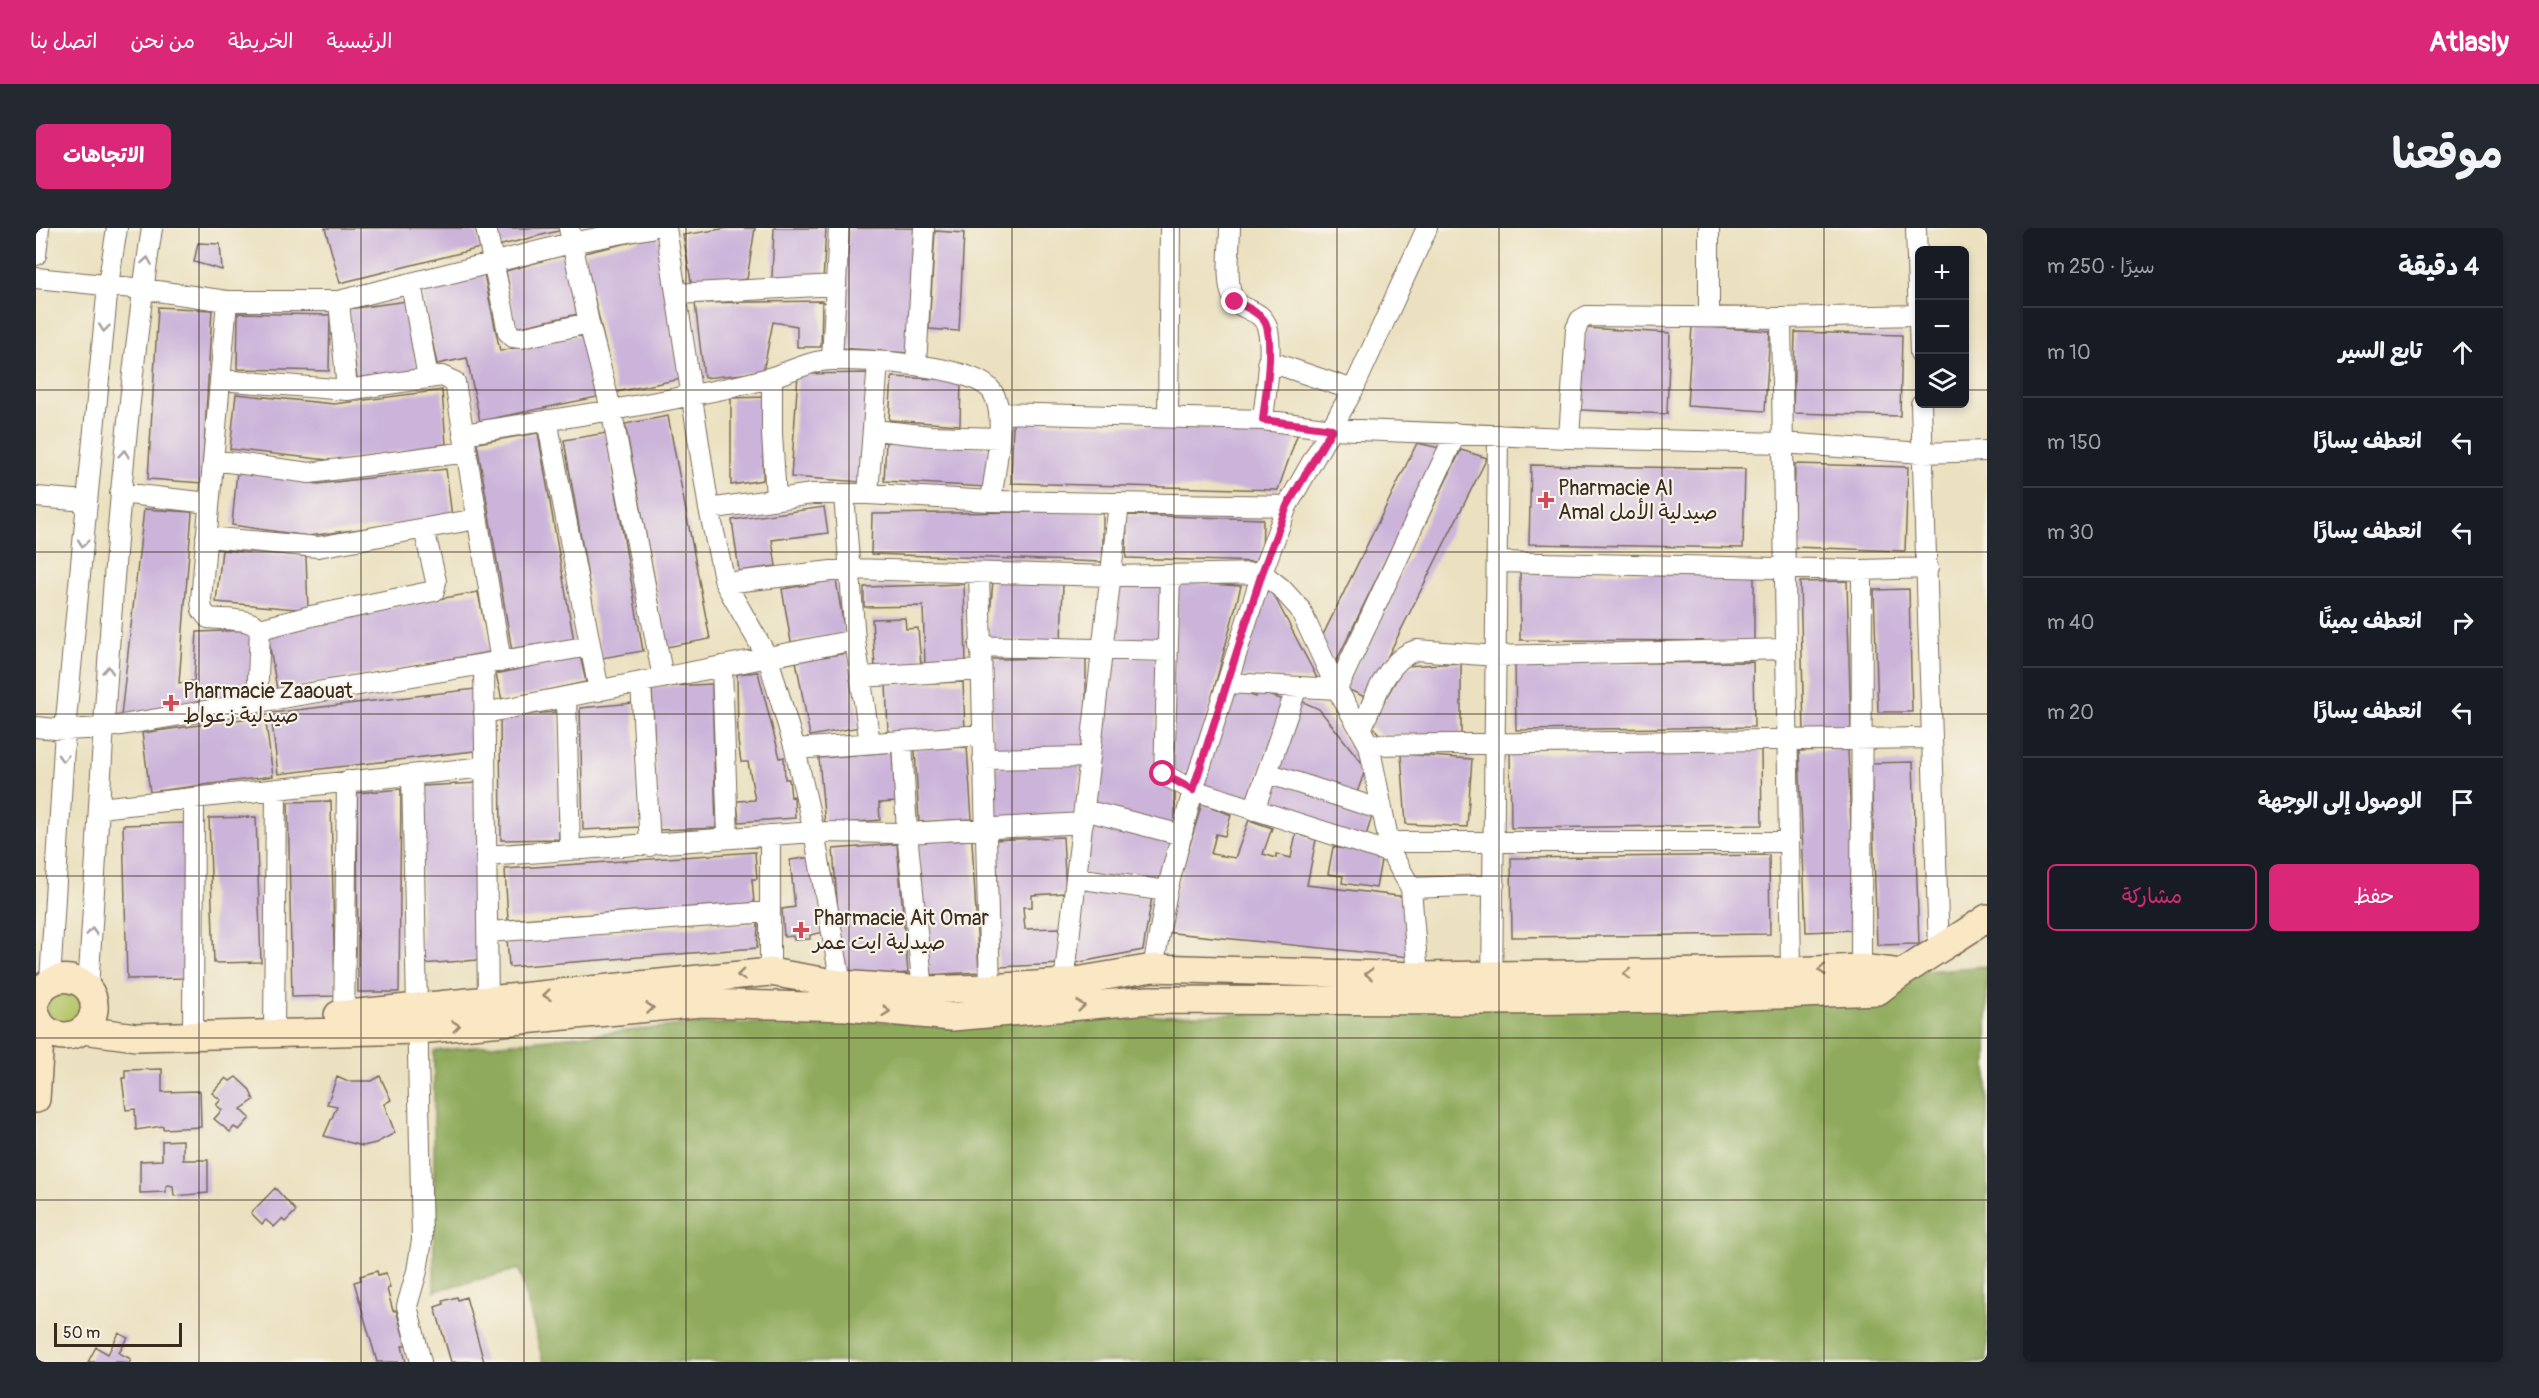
<!DOCTYPE html>
<html lang="ar">
<head>
<meta charset="utf-8">
<style>
	body { margin:0; font-family:Pangolin,"Playpen Sans Arabic",sans-serif; background:#242831; color:#f1f3f6; direction:rtl }
	.controls { position:absolute; right:18px; top:18px; display:grid; overflow:hidden; border-radius:9px; box-shadow:0 3px 9px #0003 }
	.controls button { width:54px; height:54px; display:grid; place-items:center; padding:0; border:0; border-bottom:2px solid #363941; background:#171b24; color:#f1f3f6; font:30px sans-serif }
	.scale { position:absolute; left:18px; bottom:15px; width:128px; box-sizing:border-box; padding-left:6px; border:3px solid #3b2a1e; border-top:0; font-size:16px; line-height:21px; white-space:nowrap; color:#3b2a1e; -webkit-text-stroke:4px #f7f3e8; paint-order:stroke }
	.stop { position:absolute; width:18px; height:18px; margin:-14px; border:4px solid #db2777; border-radius:50%; background:#fff }
	.stop.end { background:#db2777; border-color:#fff; box-shadow:0 2px 6px #0008 }
	.list { margin:0; padding:0; list-style:none }
	h2 { display:flex; justify-content:space-between; align-items:center; height:78px; margin:0; padding:0 24px; font-size:26px }
	h2 small { font-size:20px; font-weight:400; color:#9ea1a6 }
	.list li { display:grid; grid-template-columns:39px 1fr auto; gap:18px; align-items:center; box-sizing:border-box; height:90px; padding:0 24px; border-top:2px solid #363941 }
	.list b { display:block; font-size:22px; white-space:nowrap }
	.list em { font-size:20px; font-style:normal; color:#9ea1a6 }
	.actions { display:flex; gap:12px; padding:18px 24px }
	.actions a { flex:1; padding:14px 0; border:2px solid #db2777; border-radius:9px; text-align:center; font-size:21px; color:#db2777 }
	.actions .main { background:#db2777; color:#fff }
	.icon { flex:none; width:33px; height:33px; fill:none; stroke:currentColor; stroke-width:2; stroke-linecap:round; stroke-linejoin:round }
	.map { position:relative; flex:none; width:1951px; height:1134px; overflow:hidden; direction:ltr; border-radius:9px }
	header { display:flex; align-items:center; gap:36px; box-sizing:border-box; height:84px; padding:0 30px; background:#db2777; color:#fff }
	header strong { font-size:28px }
	nav { display:flex; gap:33px; margin-inline-start:auto; font-size:21px }
	.intro { display:flex; align-items:center; justify-content:space-between; box-sizing:border-box; height:144px; padding:0 36px }
	h1 { margin:0; font-size:42px }
	.button { padding:15px 27px; border-radius:9px; background:#db2777; color:#fff; font-size:21px; font-weight:700 }
	main { display:flex; gap:36px; padding:0 36px }
	aside { flex:1; background:#171b24; border-radius:9px; box-shadow:0 3px 9px #0003 }
	.map>svg:first-child { display:block }
	.green { fill:#b4c568; stroke:#787843; stroke-width:1.5 }
	.forest { fill:#8faa5c; stroke:#656a3d; stroke-width:1.5 }
	.building { fill:#cbb3da }
	.lines { fill:none; stroke-linecap:round; stroke-linejoin:round }
	.street-casing { stroke:#796a57; stroke-width:22 }
	.secondary-casing { stroke:#796a57; stroke-width:30 }
	.street { stroke:#fff; stroke-width:20 }
	.secondary { stroke:#fae7c3; stroke-width:27 }
	.oneway { stroke:#a79f9a }
	.oneway2 { stroke:#9a8870 }
	.route { stroke:#db2777; stroke-width:8 }
	.grid { fill:none; stroke:#3b2a1e; stroke-width:1.5; stroke-opacity:0.55 }
	.poi-dot { fill:#d1495b; stroke:#f7f3e8; stroke-width:2 }
	.labels { text-anchor:middle; dominant-baseline:central; stroke-width:4.5; stroke-linejoin:round; paint-order:stroke }
	.poi-label { font-size:21px; fill:#3b2a1e; stroke:#f7f3e8; text-anchor:start }
</style>
</head>
<body>
<header>
<strong>Atlasly</strong>
<nav><a>الرئيسية</a><a>الخريطة</a><a>من نحن</a><a>اتصل بنا</a></nav>
</header>
<div class="intro"><h1>موقعنا</h1><a class="button">الاتجاهات</a></div>
<main>
<aside>
<h2>4 دقيقة<small>سيرًا · 250 m</small></h2>
<ul class="list">
<li><svg class="icon" aria-label="ahead" viewBox="0 0 24 24"><path d="M12 20V5M6 11l6-6 6 6"/></svg><div><b>تابع السير</b></div><em>10 m</em></li>
<li><svg class="icon" aria-label="left" viewBox="0 0 24 24"><path d="M17 20v-9H6M10 6l-5 5 5 5"/></svg><div><b>انعطف يسارًا</b></div><em>150 m</em></li>
<li><svg class="icon" aria-label="left" viewBox="0 0 24 24"><path d="M17 20v-9H6M10 6l-5 5 5 5"/></svg><div><b>انعطف يسارًا</b></div><em>30 m</em></li>
<li><svg class="icon" aria-label="right" viewBox="0 0 24 24"><path d="M7 20v-9h11M14 6l5 5-5 5"/></svg><div><b>انعطف يمينًا</b></div><em>40 m</em></li>
<li><svg class="icon" aria-label="left" viewBox="0 0 24 24"><path d="M17 20v-9H6M10 6l-5 5 5 5"/></svg><div><b>انعطف يسارًا</b></div><em>20 m</em></li>
<li><svg class="icon" aria-label="arrive" viewBox="0 0 24 24"><path d="M6 21V4h12l-3 4 3 4H6"/></svg><div><b>الوصول إلى الوجهة</b></div></li>
</ul>
<div class="actions"><a class="main">حفظ</a><a>مشاركة</a></div>
</aside>
<div class="map">
<svg width="1951" height="1134" viewBox="0 0 1951 1134">
	<rect width="100%" height="100%" fill="#f7f3e8"/>
	<filter id="ink" filterUnits="userSpaceOnUse"><feTurbulence type="fractalNoise" baseFrequency=".0167" numOctaves="2"/><feDisplacementMap in="SourceGraphic" scale="12" xChannelSelector="R" yChannelSelector="G"/><feConvolveMatrix kernelMatrix="1 2 1 2 8 2 1 2 1" color-interpolation-filters="sRGB"/></filter>
	<filter id="wash" filterUnits="userSpaceOnUse"><feTurbulence type="fractalNoise" baseFrequency=".008" numOctaves="4" result="noise"/><feDisplacementMap in="SourceGraphic" scale="24" xChannelSelector="R" yChannelSelector="G"/><feGaussianBlur stdDeviation="1.35" result="paint"/><feColorMatrix in="noise" values="0 0 0 0 0 0 0 0 0 0 0 0 0 0 0 0 0 1.4 0 .05"/><feComposite in="paint" operator="in"/></filter>
	<g filter="url(#wash)">
		<rect width="100%" height="100%" fill="#ebe1c0"/>
		<path class="green" d="M44 762 47 793 16 796 10 788 13 765Z"/>
		<path class="forest" d="M1951 738V1134H507L483 1041 398 1063V823L656 796 908 793 1407 781Z"/>
		<g id="blocks">
			<path class="building" d="M289 0H440L444 20 304 55Z
				M458 0H525L526 2 462 18Z
				M692 0H719L711 51 656 59 647 7Z
				M738 0H790L787 54 736 50Z
				M812 0H881L873 125 804 120Z
				M899 3 928 5 923 103 893 101Z
				M622 8 645 151 580 164 548 25Z
				M162 15 184 16 186 42 158 34Z
				M531 26 542 86 480 100 470 43Z
				M448 46 464 123 549 106 561 169 444 193 431 130 401 136 385 59Z
				M371 73 381 142 321 150 312 81Z
				M786 73 785 119H761V98L737 94 727 144 668 150 659 75Z
				M122 79 176 82 166 255 112 251Z
				M202 85 294 87 293 143 201 141Z
				M1656 98 1734 103 1729 183 1651 178Z
				M1549 100 1634 105 1631 186 1545 182Z
				M1759 104 1866 107 1864 188 1757 185Z
				M834 145 826 254 755 249 762 146Z
				M856 149 925 152 924 197 853 192Z
				M406 162 410 216 301 233 194 221 200 166 298 176Z
				M728 169 727 252 695 257V170Z
				M632 188 674 411 631 419 589 196Z
				M977 194 1263 202 1242 262 975 255Z
				M502 205 538 413 476 423 441 215Z
				M570 205 607 423 566 430 528 212Z
				M850 213 953 220 950 259 848 253Z
				M1381 215 1404 220 1299 436 1284 413Z
				M1425 222 1451 230 1331 470 1309 460Z
				M1759 236 1872 239 1869 323 1757 319Z
				M1495 237 1709 241 1707 320 1493 316Z
				M410 241 416 289 272 308 196 297 201 243 282 256Z
				M788 279 792 305 736 312 740 338 703 343 696 292Z
				M108 281 156 284 143 455 158 453 161 404 216 402 212 467 85 488Z
				M1067 283V334L835 326 836 286Z
				M1091 287 1227 291 1226 334 1090 330Z
				M186 322 270 328 272 382 180 374Z
				M1484 344 1718 345V413L1484 412Z
				M800 352 809 405 755 414 746 361Z
				M957 352 1027 355 1025 415 952 411Z
				M1811 353 1815 503 1768 504 1764 354Z
				M1129 354 1125 415H1076L1080 356Z
				M1141 354 1205 358 1156 546 1131 545Z
				M1231 354 1282 452 1199 448Z
				M928 356 930 436 889 437 887 378 828 379V359Z
				M1873 361 1876 484H1842L1838 362Z
				M442 364 454 424 241 462 231 401Z
				M869 390 870 401 882 400 885 437 839 440 836 391Z
				M811 425 824 499 774 508 760 433Z
				M544 427 550 454 466 472 460 446Z
				M1074 428 1123 430 1118 551 1139 563V598L1056 579Z
				M1050 430V521L957 523 953 431Z
				M1717 434 1718 499 1480 502 1479 436Z
				M1425 435V507H1344L1335 497 1368 438Z
				M722 444 744 530 748 529 749 551H753L755 569 758 568 759 590 703 594 701 573 719 572 712 534H705L702 513 701 446Z
				M927 454 929 502 852 504 850 456Z
				M676 456 680 600 622 602 616 459Z
				M439 461 446 522 242 546 235 485Z
				M1197 461 1220 469 1222 464 1248 472 1214 573 1164 557Z
				M1263 472 1283 481 1330 540 1319 570 1240 543Z
				M597 475 603 599 547 602 544 480Z
				M522 484 523 611 465 612 464 488Z
				M229 488 237 548 114 564 106 505Z
				M931 519 936 591 883 594 879 521Z
				M1812 521 1819 702 1770 704 1763 523Z
				M1725 522 1726 597 1475 600 1474 525Z
				M856 524 860 574 843 575 844 592 789 597 783 530Z
				M1365 526 1436 531 1431 599 1370 596Z
				M1877 534 1883 716 1841 717 1835 535Z
				M1045 535 1038 591 951 596V539Z
				M1237 552 1337 585 1329 611 1228 579Z
				M442 555V732L385 736 386 558Z
				M365 561 363 764H322L321 565Z
				M295 573 299 768 256 769 252 574Z
				M1166 575 1195 587 1189 608 1180 606 1175 626 1199 630 1213 592 1236 600 1227 626 1240 630V626L1255 630 1260 605 1280 612 1271 657 1371 669 1373 729 1128 704Z
				M220 589 225 734 178 735 173 590Z
				M1056 591 1135 608 1123 655 1047 646Z
				M148 595 152 750 91 751 87 597Z
				M1027 609 1030 665 996 667V679H987L989 701 1024 700 1026 736 963 739 956 612Z
				M936 612 943 744 889 747 882 614Z
				M861 616 872 745 807 750 797 621Z
				M1297 619 1346 627 1340 660 1306 655 1307 648 1292 646Z
				M719 624 721 651H716L718 675 472 692 469 641Z
				M1733 627 1734 706 1476 709 1475 630Z
				M777 629 788 704 774 707V711L758 712 757 708 748 709 746 681 759 679 754 632Z
				M1047 659 1116 669 1107 722 1039 735Z
				M722 695 721 720 473 739 471 710Z
				M126 841V864L164 863 165 899 127 901V898L100 902 99 881 90 882 86 850H89V842Z
				M344 848 355 872 348 876 359 905 340 915 327 918 288 908 301 878 291 876 301 849 310 853H336Z
				M200 849 213 861 218 872 205 881 214 890 203 902 198 899 194 904 178 891 186 882 180 877 185 872 176 865 190 850 194 853Z
				M147 912V932H172V965L138 968 137 958 133 957 130 958V964L104 965V933L126 932V913Z
				M239 960 260 983 249 994 246 991 238 999 230 992 226 996 215 985Z
				M341 1043 342 1047 350 1045 354 1060 351 1061 357 1083 360 1082 370 1117 366 1118 370 1134H341L318 1054 325 1052 324 1048Z
				M421 1069 422 1072 430 1069 448 1134H415L399 1079 408 1076 407 1073Z
				M83 1105 92 1110 83 1125 95 1131 94 1134H52L60 1119 72 1126Z"/>
		</g>
	</g>
	<g filter="url(#ink)">
		<use href="#blocks" fill-opacity="0" stroke="#796a57" stroke-width="1.5"/>
		<g class="lines">
			<g class="street-casing">
				<path id="street" d="M450 0 472 104 477 109 485 110 553 95
					M533 0 553 95 575 181 627 450
					M630 0 673 281 689 355 732 430 759 521 778 604 807 767
					M1194 0C1194 16 1188 63 1200 74 1209 83 1226 82 1231 99 1238 121 1229 168 1227 192
					M1880 0 1884 125
					M0 27 3 0
					M0 50 107 61 191 73H303L535 15 614 0
					M375 55 392 150
					M640 66 800 57
					M191 73 165 372 166 382 172 390C188 392 212 389 224 401L221 474
					M303 73 311 162
					M1673 89V0
					M1745 90 1755 743
					M796 131 803 0
					M1232 133 1317 162
					M880 137 888 0
					M736 149V206L740 270
					M184 152 311 162 406 148 419 154 465 434
					M1885 176 1903 723
					M963 185 1227 192 1296 201 1533 210 1747 215 1886 225 1951 223
					M1132 188 1134 0
					M511 192 563 463
					M838 202 895 208 963 210
					M427 206C504 193 581 183 656 167 683 162 710 157 736 149 756 143 775 132 797 132 829 131 936 137 955 162 973 185 958 245 955 273
					M1533 210 1540 101 1544 92 1551 88 1745 90 1883 87
					M177 232 274 245 431 224
					M84 265 173 275
					M832 266 842 134
					M808 267 819 412 834 515
					M0 269 51 273
					M673 281 776 266H832L955 273 1251 278
					M170 309 282 319 441 291
					M1461 334 1826 342 1892 340
					M943 346 954 760
					M1134 347 1128 547 1157 562 1355 625
					M689 355 813 341 1074 348 1226 345 1245 360 1264 381 1301 461 1333 517 1355 625 1375 660 1458 657
					M224 401 275 388 398 363 400 353 388 301
					M943 418 1131 423
					M448 437 452 773
					M686 439 692 610
					M824 449 944 442
					M605 454 614 618
					M1192 455 1301 461 1420 205
					M530 469 534 621
					M448 485 819 412
					M0 499 29 502 68 500 554 418
					M1325 502C1337 475 1350 430 1381 422L1460 428 1750 421
					M866 513 871 605 887 762
					M1333 517 1896 510
					M759 521 946 507
					M947 531 1054 529
					M1231 545 1346 582
					M376 547 386 1012 381 1043 371 1078 385 1134
					M63 580 449 539
					M1048 582 1146 607
					M1218 582 1261 459
					M734 607V744
					M1353 614H1753
					M450 628 778 604 871 605 1047 595
					M1040 650 1131 663
					M1375 660 1382 748
					M452 704 734 684
					M1117 740 1131 663 1157 562 1226 345 1251 278 1317 162 1391 0
					M1825 740 1826 342
					M14 754 29 502 72 57 81 0
					M1028 755 1083 275
					M1456 759 1462 207
					M52 762C68 508 78 252 116 0
					M308 800 311 553
					M238 806 240 561
					M157 808 158 570"/>
			</g>
			<g class="secondary-casing">
				<path id="secondary" d="M0 772C12 738 61 747 58 782 54 815 7 817 0 785
					M302 787 734 744 804 756 887 762 954 760 1028 755 1117 740 1382 748 1755 743 1825 740 1865 745
					M47 802 100 809 383 802 665 775 810 779 916 789 1113 772 1456 773 1636 771 1842 763C1876 736 1915 715 1951 690
					M0 871 5 797"/>
			</g>
			<use href="#street" class="street"/>
			<use href="#secondary" class="secondary"/>
		</g>
		<defs><path id="oneway-chevron" d="M-2-3.5L2.5 0L-2 3.5" fill="none" stroke-width="1.6" stroke-linecap="round" stroke-linejoin="round" transform="scale(1.5)"/></defs>
		<g class="oneway">
			<use href="#oneway-chevron" transform="translate(111 33) rotate(-81)"/>
			<use href="#oneway-chevron" transform="translate(68 100) rotate(96)"/>
			<use href="#oneway-chevron" transform="translate(88 226) rotate(-84)"/>
			<use href="#oneway-chevron" transform="translate(47 315) rotate(95)"/>
			<use href="#oneway-chevron" transform="translate(72 442) rotate(-86)"/>
			<use href="#oneway-chevron" transform="translate(27 530) rotate(93)"/>
			<use href="#oneway-chevron" transform="translate(56 704) rotate(-87)"/>
		</g>
		<g class="oneway2">
			<use href="#oneway-chevron" transform="translate(1786 742) rotate(177)"/>
			<use href="#oneway-chevron" transform="translate(1333 746) rotate(-178)"/>
			<use href="#oneway-chevron" transform="translate(1591 746) rotate(179)"/>
			<use href="#oneway-chevron" transform="translate(705 747) rotate(174)"/>
			<use href="#oneway-chevron" transform="translate(511 767) rotate(174)"/>
			<use href="#oneway-chevron" transform="translate(1045 778) rotate(-5)"/>
			<use href="#oneway-chevron" transform="translate(614 780) rotate(-5)"/>
			<use href="#oneway-chevron" transform="translate(850 783) rotate(6)"/>
			<use href="#oneway-chevron" transform="translate(420 798) rotate(-6)"/>
		</g>
	</g>
	<g class="lines" filter="url(#ink)">
		<path class="route" d="M1127 546 1157 562 1226 345 1251 278 1296 201 1227 192C1229 172 1240 105 1227 91 1220 83 1209 78 1199 74"/>
	</g>
	<path class="grid" d="M163 0V1134M325 0V1134M488 0V1134M650 0V1134M813 0V1134M976 0V1134M1138 0V1134M1301 0V1134M1463 0V1134M1626 0V1134M1788 0V1134M0 162H1884M1928 162H1951M0 324H1951M0 486H1951M0 648H1951M0 810H1951M0 972H1951"/>
	<g class="poi-dot">
		<path d="M1507 263h6v6h6v6h-6v6h-6v-6h-6v-6h6z"/>
		<path d="M132 466h6v6h6v6h-6v6h-6v-6h-6v-6h6z"/>
		<path d="M762 693h6v6h6v6h-6v6h-6v-6h-6v-6h6z"/>
	</g>
	<g class="labels">
		<g class="poi-label">
			<text x="1522" y="260">Pharmacie Al<tspan x="1522" dy="24">Amal صيدلية الأمل</tspan></text>
			<text x="147" y="463">Pharmacie Zaaouat<tspan x="147" dy="24">صيدلية زعواط</tspan></text>
			<text x="777" y="690">Pharmacie Ait Omar<tspan x="777" dy="24">صيدلية ايت عمر</tspan></text>
		</g>
	</g>
</svg>
<div class="controls">
<button>+</button>
<button>−</button>
<button><svg class="icon" aria-label="layers" viewBox="0 0 24 24"><path d="M12 4l9 5-9 5-9-5zM3 14l9 5 9-5"/></svg></button>
</div>
<div class="scale">50 m</div>
<div class="stop" style="left:1127px;top:546px"></div>
<div class="stop end" style="left:1199px;top:74px"></div>
</div>
</main>
</body>
</html>
